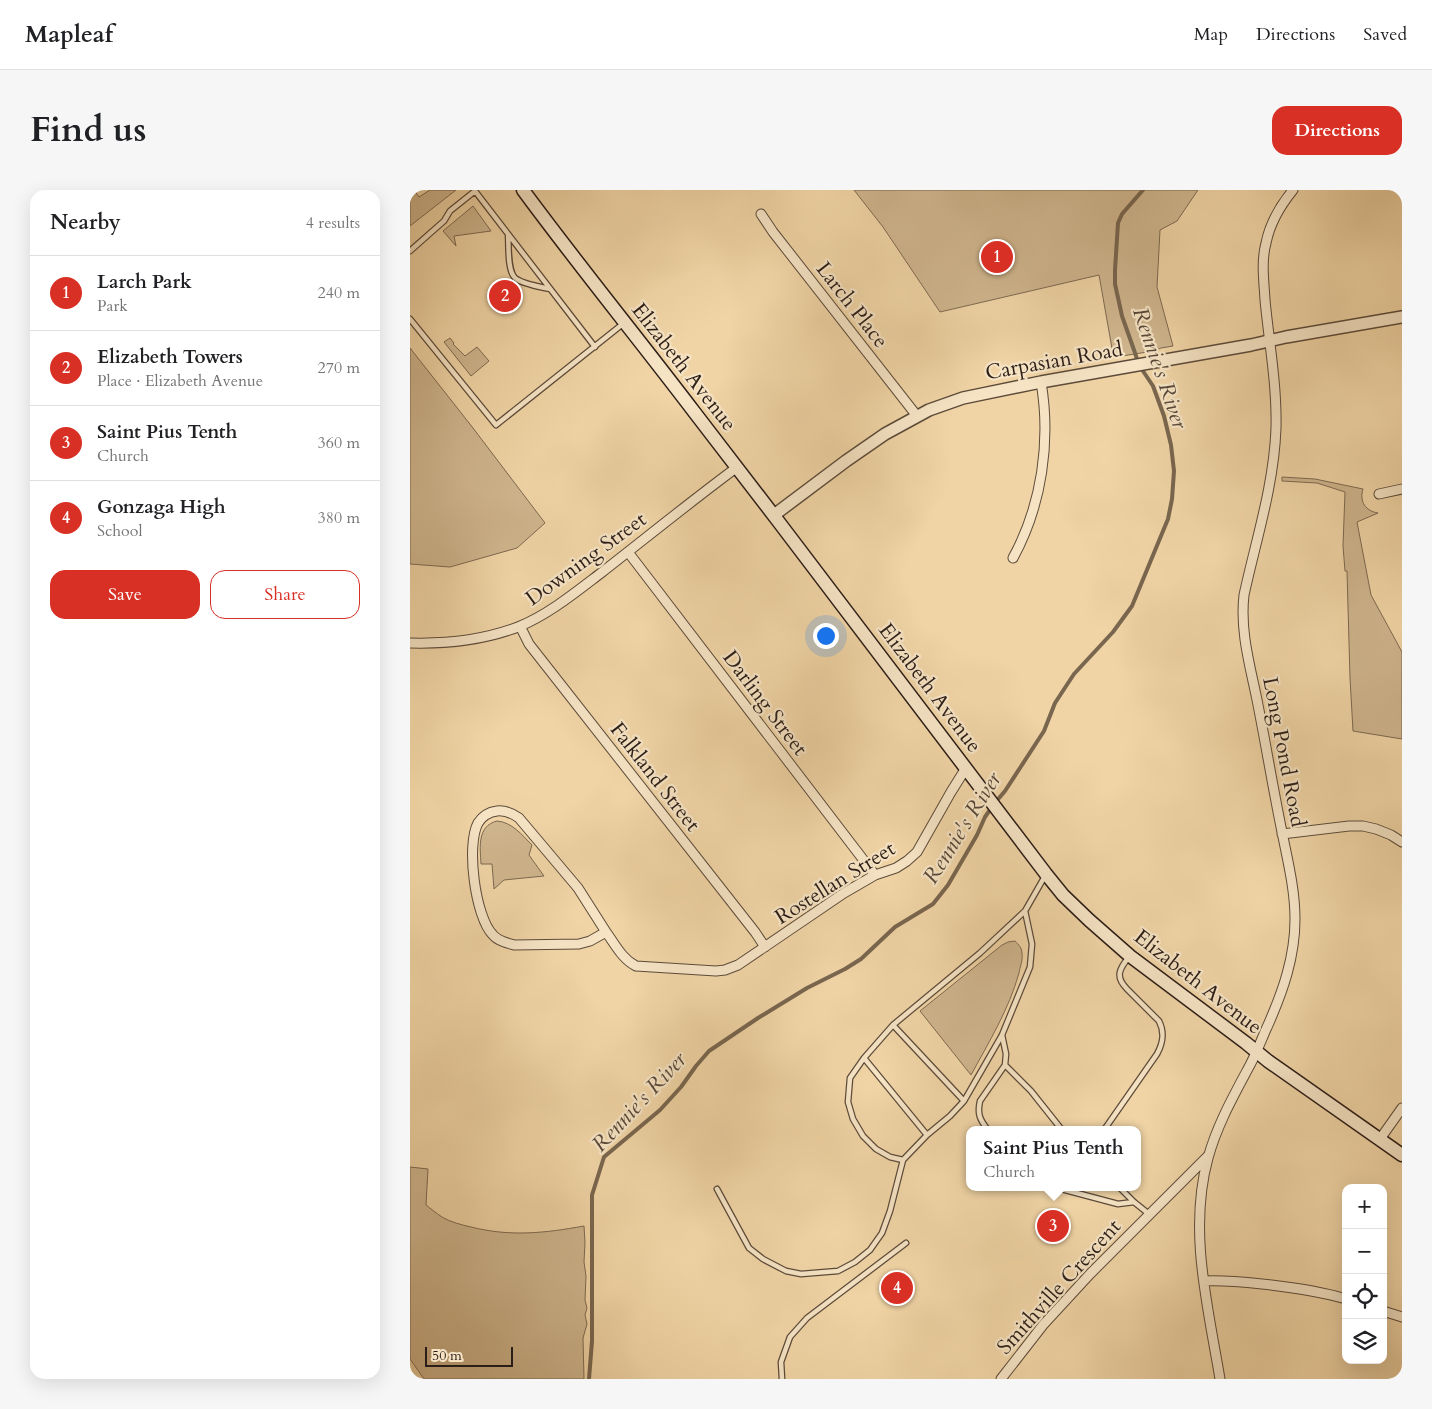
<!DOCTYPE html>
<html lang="en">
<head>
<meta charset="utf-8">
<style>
	body { margin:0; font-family:Cardo,serif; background:#f6f6f6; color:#202124 }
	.controls { position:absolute; right:15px; bottom:15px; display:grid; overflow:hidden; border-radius:10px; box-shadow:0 5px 20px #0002 }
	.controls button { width:45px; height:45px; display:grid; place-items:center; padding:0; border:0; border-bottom:1px solid #e0e0e0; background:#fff; color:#202124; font:25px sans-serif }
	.scale { position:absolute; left:15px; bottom:12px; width:88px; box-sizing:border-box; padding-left:5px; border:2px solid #2b1d17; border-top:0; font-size:14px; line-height:18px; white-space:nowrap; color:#2b1d17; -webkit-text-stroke:4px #f5e3c4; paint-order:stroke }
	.you { position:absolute; left:415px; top:445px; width:18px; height:18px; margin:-12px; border:4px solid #fff; border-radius:50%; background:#1a73e8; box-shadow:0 0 0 8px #1a73e833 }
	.badge { display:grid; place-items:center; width:32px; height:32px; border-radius:50%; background:#d93025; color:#fff; font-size:16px; font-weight:700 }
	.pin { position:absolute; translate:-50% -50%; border:2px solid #fff; box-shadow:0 1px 5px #0006 }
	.popup { position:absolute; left:556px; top:936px; width:175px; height:65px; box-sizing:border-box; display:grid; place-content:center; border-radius:10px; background:#fff; filter:drop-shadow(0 1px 4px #0005); font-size:16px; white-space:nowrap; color:#757577 }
	.popup b { font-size:19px; color:#202124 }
	.popup::after { content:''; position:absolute; left:50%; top:100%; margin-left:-10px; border:10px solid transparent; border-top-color:#fff }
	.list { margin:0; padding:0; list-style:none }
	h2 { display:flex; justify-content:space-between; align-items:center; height:65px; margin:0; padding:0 20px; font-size:21px }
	h2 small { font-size:16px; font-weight:400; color:#757577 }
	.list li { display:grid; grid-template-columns:32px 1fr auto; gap:15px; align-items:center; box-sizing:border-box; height:75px; padding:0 20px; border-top:1px solid #e0e0e0 }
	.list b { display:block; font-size:19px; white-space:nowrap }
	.list p { margin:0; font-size:16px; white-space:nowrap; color:#757577 }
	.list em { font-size:16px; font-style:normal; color:#757577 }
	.actions { display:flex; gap:10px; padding:15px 20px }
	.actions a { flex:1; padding:11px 0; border:1px solid #d93025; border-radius:15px; text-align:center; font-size:18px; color:#d93025 }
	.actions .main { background:#d93025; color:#fff }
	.icon { flex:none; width:28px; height:28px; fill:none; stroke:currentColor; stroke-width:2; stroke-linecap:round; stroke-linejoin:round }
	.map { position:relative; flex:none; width:992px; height:1189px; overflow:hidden; border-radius:15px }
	header { display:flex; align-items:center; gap:30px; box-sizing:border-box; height:70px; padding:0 25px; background:#fff; border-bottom:1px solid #e0e0e0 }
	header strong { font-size:24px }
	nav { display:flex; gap:28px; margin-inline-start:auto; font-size:18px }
	.intro { display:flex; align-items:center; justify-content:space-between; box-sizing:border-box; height:120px; padding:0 30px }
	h1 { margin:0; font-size:35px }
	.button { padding:12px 22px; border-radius:15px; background:#d93025; color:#fff; font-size:18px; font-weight:700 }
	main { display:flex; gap:30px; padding:0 30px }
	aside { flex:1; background:#fff; border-radius:15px; box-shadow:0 5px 20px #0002 }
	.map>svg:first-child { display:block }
	.green { fill:#cfb58d; stroke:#7d6952 }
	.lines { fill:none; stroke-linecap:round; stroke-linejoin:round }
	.stream { stroke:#79664f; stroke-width:4 }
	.service-casing { stroke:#5c4b3a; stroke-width:7 }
	.minor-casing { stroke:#5c4b3a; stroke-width:11 }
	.tertiary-casing { stroke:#5c4b3a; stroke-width:14 }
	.secondary-casing { stroke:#2b1d17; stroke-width:15 }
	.service { stroke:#f5e3c4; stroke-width:4.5 }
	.minor { stroke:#f5e3c4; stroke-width:9 }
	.tertiary { stroke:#f5e3c4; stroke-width:11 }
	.secondary { stroke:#f5e3c4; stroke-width:12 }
	.labels { text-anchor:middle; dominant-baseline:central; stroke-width:4.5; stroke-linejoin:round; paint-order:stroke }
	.street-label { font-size:21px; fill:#2b1d17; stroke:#f5e3c4 }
	.water-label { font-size:22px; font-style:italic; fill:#584738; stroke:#f5e3c4 }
</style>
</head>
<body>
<header>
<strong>Mapleaf</strong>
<nav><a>Map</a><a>Directions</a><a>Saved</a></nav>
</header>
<div class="intro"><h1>Find us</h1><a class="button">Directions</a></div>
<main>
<aside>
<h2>Nearby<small>4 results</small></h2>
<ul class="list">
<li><span class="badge">1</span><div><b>Larch Park</b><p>Park</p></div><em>240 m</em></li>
<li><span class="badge">2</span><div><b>Elizabeth Towers</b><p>Place · Elizabeth Avenue</p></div><em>270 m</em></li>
<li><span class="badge">3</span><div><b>Saint Pius Tenth</b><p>Church</p></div><em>360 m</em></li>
<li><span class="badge">4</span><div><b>Gonzaga High</b><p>School</p></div><em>380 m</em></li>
</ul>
<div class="actions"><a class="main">Save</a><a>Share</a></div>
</aside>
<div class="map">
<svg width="992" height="1189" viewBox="0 0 992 1189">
	<rect width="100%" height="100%" fill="#f0d4a5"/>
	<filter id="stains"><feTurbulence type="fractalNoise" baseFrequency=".004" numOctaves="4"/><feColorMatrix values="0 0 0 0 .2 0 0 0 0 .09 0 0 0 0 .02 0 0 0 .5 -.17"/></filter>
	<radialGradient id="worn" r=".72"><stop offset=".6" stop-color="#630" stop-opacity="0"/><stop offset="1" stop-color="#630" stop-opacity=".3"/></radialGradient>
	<path class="green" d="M0 0H4L9 7 20 0H46L0 36Z
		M444 0H788L767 31 750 40 747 97 763 156 751 158 744 161 699 168 703 164 689 85 530 122 473 37Z
		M63 16 81 41 44 46 46 56 33 41Z
		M40 148 44 153 43 154 55 166 67 157 79 171 61 186 34 152Z
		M0 158 63 238 135 333 107 358 40 377 0 374Z
		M872 287 905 289 953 299C949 312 956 321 968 323L947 332 961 405 992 462V549L943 541 940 488 937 381H935L933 356 935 302 907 293 872 291Z
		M87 631C102 632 112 645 122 655L119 665 134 686 94 690 84 699 82 674H71C70 657 67 636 87 631Z
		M605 751C609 755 612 758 612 764 613 770 610 777 609 783 599 819 579 852 561 885L510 821 592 755 598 752Z
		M0 977 18 979 16 1015C21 1019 26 1023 32 1027 40 1032 52 1035 61 1037 101 1047 135 1043 174 1036L175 1053 174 1072 176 1086 175 1110 177 1118 175 1125 177 1134 173 1148 174 1189H14L0 1169Z"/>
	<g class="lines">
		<path class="stream" d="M179 1189 182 1151V1005L194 967 250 920 271 897 286 876 299 861 348 828 397 798 435 779 451 769 485 737 523 714 538 695 567 645 575 627 584 614 595 601 634 541 645 513 664 484 703 442 722 416 758 329 762 309 764 281 761 255 754 226 743 196 729 175 724 160 712 126 705 94V80L708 33 712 24 733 0"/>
		<g class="service-casing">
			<path id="service" d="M65 1 185 157
				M98 44C99 55 97 80 105 88 112 94 131 97 140 99
				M0 61 34 31 40 21 65 1
				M0 129 86 235 214 133
				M615 721 635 686
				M483 835 554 911
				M454 868 517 945
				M595 875 621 901 652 940
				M578 940C570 930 567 924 570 911L595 875 596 864 592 845
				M694 940 747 864C753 853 755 843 749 831L717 799C705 787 709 779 719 767
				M644 997 708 1014 724 1012
				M709 997 724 1012 739 1024
				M307 999 339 1058 353 1069 376 1081 391 1084 428 1081 445 1072 460 1060 472 1043 480 1021 493 970 517 945 540 926 554 911 592 845 620 777 622 754 615 721 570 763 483 835 454 868 440 888 438 912 443 929 453 946 466 959 480 967 493 970
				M372 1189 371 1172 380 1147 397 1128 496 1053"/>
		</g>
		<g class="minor-casing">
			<path id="minor" d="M351 24 363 42 507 226
				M969 304 992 299
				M218 362 465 685
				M603 368C632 315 641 251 631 192
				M110 436 119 454 345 742 355 757
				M0 453C36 454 74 450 108 437 138 425 166 402 191 383 236 348 280 312 326 278
				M872 644 939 636H953L966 639 981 645 992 652
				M196 742 168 698 109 628C102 623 96 620 87 621 79 622 73 625 68 633 56 655 65 727 83 745 88 751 97 753 104 755L169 754 180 751 196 742C205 754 212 769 226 776L306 781 315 780 328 775 434 703 465 685 486 678 497 671 507 662 541 602 556 578
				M970 949 992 918
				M794 1091C814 1090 833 1092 852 1094 880 1097 909 1101 936 1109
				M973 1121 992 1127
				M591 1189 633 1135 680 1084 798 966
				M810 1189C798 1116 778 1041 798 968 807 935 824 905 840 875 847 862 852 848 858 835 873 801 885 767 885 729 885 698 877 668 871 637 862 593 855 549 846 505 839 472 830 439 834 405 846 350 864 295 866 238 867 195 859 152 855 110 854 91 851 72 856 53 860 33 870 16 883 0"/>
		</g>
		<g class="tertiary-casing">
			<path id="tertiary" d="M364 325 436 271 475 244 519 220 553 208 631 192 841 155 876 147 992 127"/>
		</g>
		<g class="secondary-casing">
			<path id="secondary" d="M113 0C169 76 228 148 285 223 403 376 520 530 636 684L653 705 679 730 720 766 836 853 858 871 992 965"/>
		</g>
		<use href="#service" class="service"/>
		<use href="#minor" class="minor"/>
		<use href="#tertiary" class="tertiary"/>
		<use href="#secondary" class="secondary"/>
	</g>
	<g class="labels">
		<g class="street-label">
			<text transform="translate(442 115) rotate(52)">Larch Place</text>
			<text transform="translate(644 171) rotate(-10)">Carpasian Road</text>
			<text transform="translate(274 177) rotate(52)">Elizabeth Avenue</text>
			<text transform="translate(176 369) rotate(-36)">Downing Street</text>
			<text transform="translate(520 498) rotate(53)">Elizabeth Avenue</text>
			<text transform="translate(355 513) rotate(53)">Darling Street</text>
			<text transform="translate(874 562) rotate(79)">Long Pond Road</text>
			<text transform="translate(245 587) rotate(52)">Falkland Street</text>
			<text transform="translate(425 693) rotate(-32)">Rostellan Street</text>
			<text transform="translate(788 792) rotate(38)">Elizabeth Avenue</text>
			<text transform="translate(649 1097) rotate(-48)">Smithville Crescent</text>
		</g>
		<g class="water-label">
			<text transform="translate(750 178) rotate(71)">Rennie's River</text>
			<text transform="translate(552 638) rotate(-58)">Rennie's River</text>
			<text transform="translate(229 912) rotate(-47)">Rennie's River</text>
		</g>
	</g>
	<rect width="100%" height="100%" filter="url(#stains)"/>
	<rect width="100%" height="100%" fill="url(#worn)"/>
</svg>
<div class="controls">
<button>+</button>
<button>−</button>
<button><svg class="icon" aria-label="locate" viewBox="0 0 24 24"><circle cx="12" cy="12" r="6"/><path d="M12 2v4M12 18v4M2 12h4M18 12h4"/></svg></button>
<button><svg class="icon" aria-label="layers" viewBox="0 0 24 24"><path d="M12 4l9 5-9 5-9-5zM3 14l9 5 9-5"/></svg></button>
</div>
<div class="scale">50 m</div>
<div class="you"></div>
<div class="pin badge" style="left:587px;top:67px">1</div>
<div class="pin badge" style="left:95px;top:106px">2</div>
<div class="pin badge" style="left:643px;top:1036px">3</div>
<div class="popup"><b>Saint Pius Tenth</b>Church</div>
<div class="pin badge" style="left:487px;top:1098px">4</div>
</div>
</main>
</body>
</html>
